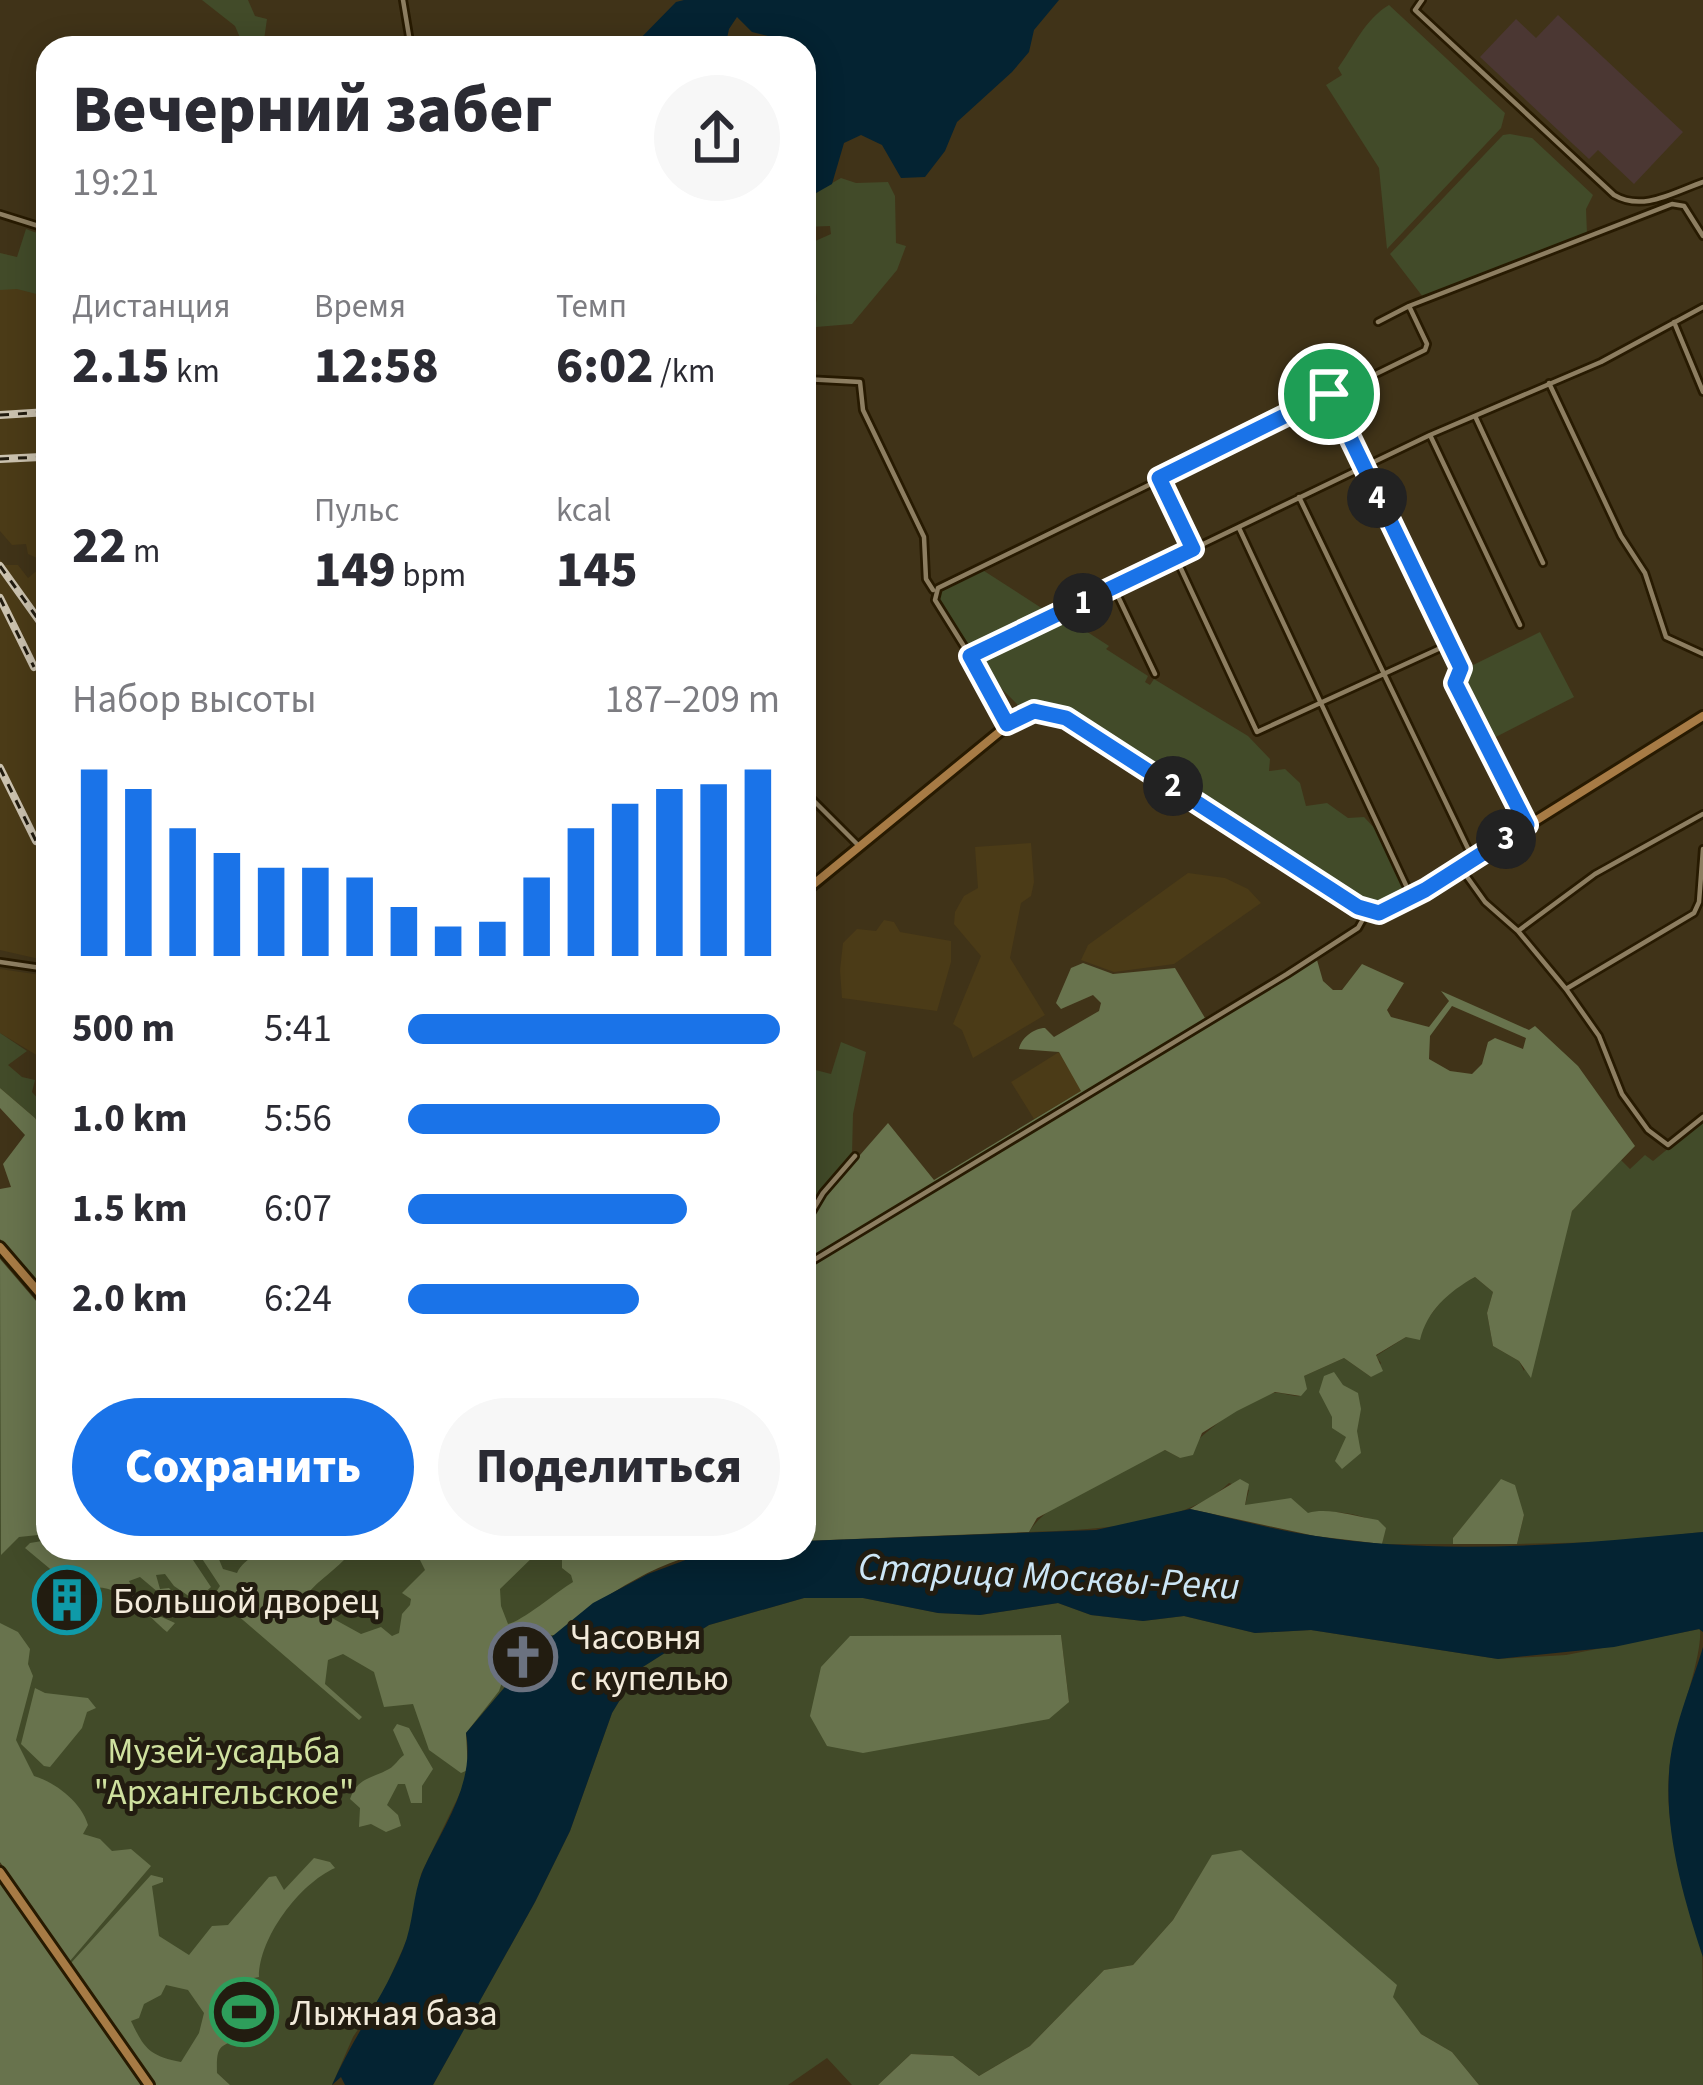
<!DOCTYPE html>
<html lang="ru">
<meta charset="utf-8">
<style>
body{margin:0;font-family:"Source Sans 3",sans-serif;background:#f7f7f7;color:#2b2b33;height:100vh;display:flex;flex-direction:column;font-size:45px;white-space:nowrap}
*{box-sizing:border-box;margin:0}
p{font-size:39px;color:#7c7c81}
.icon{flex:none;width:66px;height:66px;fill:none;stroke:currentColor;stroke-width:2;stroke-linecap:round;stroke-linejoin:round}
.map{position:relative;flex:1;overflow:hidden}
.sheet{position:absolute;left:36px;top:36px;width:780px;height:1524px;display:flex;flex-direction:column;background:#fff;border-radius:36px;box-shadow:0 6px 30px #0003}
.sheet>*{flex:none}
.pin{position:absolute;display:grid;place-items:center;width:102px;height:102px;color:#fff;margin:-51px;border:6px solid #fff;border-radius:50%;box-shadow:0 3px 12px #0007}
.km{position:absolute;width:60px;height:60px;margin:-30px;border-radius:50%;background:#222;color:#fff;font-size:33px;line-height:60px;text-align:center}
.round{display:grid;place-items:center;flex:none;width:126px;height:126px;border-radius:63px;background:#f7f7f7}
.headline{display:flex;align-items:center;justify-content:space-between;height:204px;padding:0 36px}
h1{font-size:66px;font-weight:800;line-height:90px}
.metrics{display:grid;grid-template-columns:repeat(3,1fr);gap:18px;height:204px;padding:12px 36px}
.metrics div{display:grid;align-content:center}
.metrics b{font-size:51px;font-weight:800}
.metrics small{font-size:33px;font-weight:400}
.metrics p{font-size:33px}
.chart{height:336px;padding:24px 36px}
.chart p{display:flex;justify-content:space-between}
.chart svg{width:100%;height:216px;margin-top:12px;stroke:#1a73e8;stroke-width:6}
.primary-button{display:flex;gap:24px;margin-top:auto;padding:24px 36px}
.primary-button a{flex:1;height:138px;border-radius:72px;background:#1a73e8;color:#fff;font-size:48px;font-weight:800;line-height:138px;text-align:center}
.primary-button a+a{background:#f7f7f7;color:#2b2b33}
ul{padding:0 36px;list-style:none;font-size:39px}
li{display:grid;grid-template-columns:192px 144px 1fr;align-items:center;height:90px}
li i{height:30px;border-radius:15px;background:#1a73e8}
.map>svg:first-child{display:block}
</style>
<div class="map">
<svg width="1703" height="2085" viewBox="0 0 1703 2085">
<rect width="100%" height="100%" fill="#403318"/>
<path fill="#4b3733" d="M1558,15L1683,132L1634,184L1598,150L1589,159L1480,57L1516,19L1536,38Z"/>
<path fill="#4b3b17" d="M0,253L48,266V563L28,554L26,544L12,545L0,531Z
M0,559L4,565H18L28,578L40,568L48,569V961L0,950Z
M1031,843L1034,882L1031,896L1021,903L1010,958L1045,1015L973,1058L962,1030L953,1024L981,956L954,924L955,912L964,896L978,888L975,847Z
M1188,873L1225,878L1248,889L1261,903L1174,964L1114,972L1081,960L1088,945Z
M884,920L894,922L900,932L951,941V962L937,1011L842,998L840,970L843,943L857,929L876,931Z
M0,969L48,976V1062L0,1033Z
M1059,1052L1082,1091L1034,1119L1011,1082Z"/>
<path fill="#424b29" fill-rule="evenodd" d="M202,0H248L255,16L267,19L263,47L241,40L235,26Z
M1389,5L1505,113L1501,128L1387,249L1379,168L1326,85L1342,75L1338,68C1354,46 1365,19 1389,5Z
M1510,134L1532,138L1593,195L1586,209L1587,234L1423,297L1390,254L1503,135Z
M841,178L856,183L888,182L895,196L896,243L906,246L897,270L852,324L804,328C832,288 804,285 804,246L831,234L830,226L805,227C802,197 817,192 841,178Z
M26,229L48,237V297L17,289L0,290V253L17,257Z
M981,569L1043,609L1049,615L976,650L967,648L937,599L939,591Z
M1056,619L1071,629L1075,624L1109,646L1106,649L1148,676L1145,682L1150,685L1154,679L1248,736L1270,759L1269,771L1285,769L1300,783L1306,806L1327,803L1348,818L1364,817L1380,834L1406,891L1403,898L1380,910L1355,902L1070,715L1037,706H1019L999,686L994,688L979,663L981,655Z
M1540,632L1574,697L1488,741L1458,678L1465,669Z
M0,1033L27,1051L8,1065L22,1077L35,1080L32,1092L40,1101L48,1100V1180L45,1134L35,1118L0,1088Z
M841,1042L866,1052L853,1114L852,1155L804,1222V1067L831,1074Z
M1703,1120V1532L1607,1542L1517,1544L1524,1515L1509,1485L1501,1480L1453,1538V1544H1382L1385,1529C1373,1514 1326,1508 1308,1514C1276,1491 1281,1506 1245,1505L1249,1490L1229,1483C1183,1527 1090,1530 1029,1532C1050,1497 1128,1468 1165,1450L1180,1458C1198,1437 1246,1397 1274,1393C1282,1392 1292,1397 1301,1396L1304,1376L1344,1358L1371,1377L1381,1363L1376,1356L1406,1337L1422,1333V1326L1449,1291L1475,1277L1493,1292L1487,1313L1493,1346L1519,1361L1524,1371L1572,1211L1621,1160L1630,1169L1645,1155L1653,1161Z
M0,1259L48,1315V1548H575L593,1603L538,1648L466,1733L468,1770L463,1787L421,1874L413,1926L384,1991L353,2037L332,2085H156L0,1862Z
M804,1598H863L938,1613L980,1615L1058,1603L1091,1615L1143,1621L1184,1616L1255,1633L1311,1630L1498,1659L1566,1655L1700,1629C1703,1659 1672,1734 1669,1772C1663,1835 1690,1894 1702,1954C1703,1992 1703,2046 1703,2085H1479L1452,2052L1421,2034L1392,1997L1212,1856L1173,1920L1133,1965L1104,1970L1030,2046L979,2076L953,2056L911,2054L878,2085H852L827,2058L788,2085H433L535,1902L570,1831L612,1713L638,1670L709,1625ZM1061,1635L1069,1702L887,1636Z"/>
<path fill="#68734d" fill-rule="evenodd" d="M1315,953L1323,981L1333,990H1342L1362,964L1404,983L1387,1010L1391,1017L1429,1027L1449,1001L1441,991L1529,1030L1535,1026L1578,1066L1635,1146L1572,1211L1531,1378L1519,1361L1493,1346L1487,1313L1493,1292L1475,1277C1448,1292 1427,1311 1420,1340L1406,1337L1376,1355L1383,1371L1371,1377L1344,1358L1304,1376L1307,1389L1301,1396L1275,1392L1237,1411L1202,1433L1193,1455L1180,1458L1165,1450L1037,1518L1029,1532L804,1541V1230L825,1195L888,1123L934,1180L1081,1091L1059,1052L1019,1049C1021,1038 1034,1028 1045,1028L1054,1037L1099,1011L1101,1003L1093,995L1061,1009L1056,1003L1071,968L1083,963L1113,974L1175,968L1205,1018ZM1452,1006L1526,1038L1523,1049L1495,1038L1488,1042L1482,1064L1472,1074L1450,1071L1429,1059L1430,1036Z
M0,1088L35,1118L45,1134L48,1294L0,1239V1189L11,1187L3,1164L25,1135L0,1108Z
M0,1259L48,1315V1534L19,1537L1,1555Z
M1334,1372L1343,1385L1358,1393L1361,1409L1357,1431L1361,1453L1342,1469L1335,1461L1346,1437L1332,1428V1417L1319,1392L1324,1376Z
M1240,1479L1249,1484L1245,1505L1291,1498L1308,1513C1329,1507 1355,1517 1378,1520L1386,1528L1382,1544L1315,1536L1190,1509Z
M1501,1479L1515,1485L1524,1515L1517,1544H1453V1538Z
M48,1540V1548H185L211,1587L196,1601L174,1586L165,1574L156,1575L160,1589L169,1588L182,1602L178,1609L140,1577L129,1581L136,1595L153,1606L155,1614L175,1623L167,1632C144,1612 111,1573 79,1593L25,1548L30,1543Z
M195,1548H239L218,1557L223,1569L237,1573C250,1544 309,1543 338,1551L345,1559C331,1574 313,1583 303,1601L311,1608H328L332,1618L361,1634L381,1627L392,1636L399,1633L402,1614L410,1605L411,1599L402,1593L425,1570L414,1548H542L500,1589L501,1606L508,1624C521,1622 558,1591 573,1582L571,1575L562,1568V1548H728C665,1555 603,1595 556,1635H541L509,1662L499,1691L466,1733L468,1770L461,1773L429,1750L413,1704L384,1707L374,1672L343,1654L328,1660L325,1684L362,1717L359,1720L214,1595L220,1586Z
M0,1623L18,1632L30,1649L28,1664L33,1676L16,1740L34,1776C54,1782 81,1801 88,1825L83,1834L100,1839L112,1851L131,1849L151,1866L70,1961L0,1862Z
M1061,1635L1069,1702L1049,1719L863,1753L827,1746L810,1716L821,1667L850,1636Z
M35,1688L45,1693L88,1698L96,1708L87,1712L82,1728L50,1767L44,1766L21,1744Z
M397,1724L409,1728L433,1769L422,1786V1803H411L405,1784H398L387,1805L398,1815L401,1826L386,1832L371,1824L359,1827L360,1808L350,1799C358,1777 371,1779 389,1769C395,1766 398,1759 404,1755L393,1730Z
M1241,1850L1397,1985L1393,1997L1421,2034L1452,2052L1479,2085H878L911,2054L953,2056L979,2076L1030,2046L1104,1970L1133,1965L1173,1920L1212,1855Z
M314,1858L330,1862L335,1868C299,1884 259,1938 259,1977L244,1980L241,1991L263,2001C256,2011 248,2028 240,2035C222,2050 216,2040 217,2073L230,2085H156L71,1963L151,1875L163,1878V1882L152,1886L159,1936L189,1955L212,1926L228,1925L269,1877L276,1876L284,1890ZM166,1985L188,1990L204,2013L199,2033L181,2062C149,2056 144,2048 131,2021L139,2018L144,2004L161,1995Z
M0,1879L138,2080L141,2085H0Z"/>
<path fill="#042332" d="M684,0H1059L1034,30L1029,52L1012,72L957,122L945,151L925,177L901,178L882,145L861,135L844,143L832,184L809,197L804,206V48H779L768,36L752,32L737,17L729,29L725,48H631L676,2Z
M1190,1509C1232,1518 1274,1530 1316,1536C1440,1556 1578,1544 1703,1532V1632L1699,1629L1614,1647L1498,1659L1311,1630L1255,1633L1184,1616L1143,1621L1091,1615L1058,1603L980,1615L938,1613L863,1598H804L709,1625L638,1670L612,1713L570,1831L535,1902L433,2085H345L341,2077L332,2085C353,2037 383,1998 403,1949C414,1923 412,1896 423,1870C443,1826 475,1785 466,1733L538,1648L593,1603L648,1574L715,1549L804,1548V1541L1096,1530Z
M1703,1647V1957C1684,1900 1665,1834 1669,1774C1671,1731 1691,1688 1703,1647Z"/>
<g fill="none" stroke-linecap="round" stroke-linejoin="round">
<g stroke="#271a01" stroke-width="10">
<path id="street" d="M403,0L411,48
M1422,0L1415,10L1614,195C1643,212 1674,192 1703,182
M0,214L48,229
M1378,322L1409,306
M1674,322L1703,392
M804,379L860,382L863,410L924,537L926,579L933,590
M1549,383L1621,536L1645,573L1666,637L1703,654
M1329,395L1461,668L1455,684L1527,825
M1475,416L1543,563
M1430,435L1520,625
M1160,479L1193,549
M1299,497L1473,859
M1239,528L1412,898
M1176,558L1257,732L1447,645
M1114,588L1155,674
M970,656L935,600L938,588L1425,350L1427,344L1409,306L1672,204L1684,206L1703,236
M1007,724L970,656L1430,435L1601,362L1703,307
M804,791L859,846
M1460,867L1485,902L1518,931L1566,989L1599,1036L1622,1094L1648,1130L1668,1145L1703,1117
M1518,931L1595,874L1703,814
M0,962L48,969
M1566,989L1694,913L1699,902L1703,849
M804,1225L823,1193L855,1156
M804,1266L1287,974L1358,928L1367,912"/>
</g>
<g stroke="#271a01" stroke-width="14">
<path id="secondary" d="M804,892L1020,715L1043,711L1075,723L1358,907L1379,913L1425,890L1703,716
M0,1247L48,1303
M0,1872L149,2085"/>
</g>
<use href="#street" stroke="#8d7e61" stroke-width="4.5"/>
<use href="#secondary" stroke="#a77b45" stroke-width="8"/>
<g stroke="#cbc2af" stroke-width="8">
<path id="rail" d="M0,415L48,412
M0,459L41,457
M0,566L48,633
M0,598L34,667
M0,768L36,841"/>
</g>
<use href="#rail" stroke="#221c10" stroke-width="3" stroke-dasharray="9" stroke-linecap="butt"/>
</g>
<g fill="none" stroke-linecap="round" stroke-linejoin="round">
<g stroke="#fff" stroke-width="24">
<path id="route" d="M1329,394L1461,668L1455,683L1527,825L1425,890L1379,913L1358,907L1066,718L1034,711L1007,724L970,656L1193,549L1159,478Z"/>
</g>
<use href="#route" stroke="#1a73e8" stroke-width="15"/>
</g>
<defs>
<g id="building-ring" transform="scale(3.45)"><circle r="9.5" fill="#221c10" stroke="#0f9aa8" stroke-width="1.5"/><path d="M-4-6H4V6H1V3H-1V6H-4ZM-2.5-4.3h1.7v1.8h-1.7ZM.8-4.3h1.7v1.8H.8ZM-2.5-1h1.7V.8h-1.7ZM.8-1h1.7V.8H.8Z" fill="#0f9aa8"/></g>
<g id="church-ring" transform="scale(3.45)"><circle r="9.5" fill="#221c10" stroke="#6b7280" stroke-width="1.5"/><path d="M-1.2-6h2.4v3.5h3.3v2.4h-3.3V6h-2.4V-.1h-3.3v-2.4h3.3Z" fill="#6b7280"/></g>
<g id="stadium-ring" transform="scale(3.45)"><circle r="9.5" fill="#221c10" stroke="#2e9e5b" stroke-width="1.5"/><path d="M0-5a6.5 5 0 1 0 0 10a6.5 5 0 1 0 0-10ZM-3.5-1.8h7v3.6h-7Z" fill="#2e9e5b"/></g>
</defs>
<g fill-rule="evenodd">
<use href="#building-ring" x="67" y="1600"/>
<use href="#church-ring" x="523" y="1657"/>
<use href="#stadium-ring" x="244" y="2012"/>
</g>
<g text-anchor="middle" stroke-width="10" stroke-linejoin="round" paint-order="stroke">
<g font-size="36" fill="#f2eada" stroke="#221c10" text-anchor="start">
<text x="113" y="1613">Большой дворец</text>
<text x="570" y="1649">Часовня<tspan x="570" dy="41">с купелью</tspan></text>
<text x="290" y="2025">Лыжная база</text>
</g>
<g font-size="36" fill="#cfe19f" stroke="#221c10">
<text x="224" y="1763">Музей-усадьба<tspan x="224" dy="41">"Архангельское"</tspan></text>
</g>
<g font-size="39" font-style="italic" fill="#cce6f6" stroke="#221c10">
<text transform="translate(1049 1575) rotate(3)" y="14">Старица Москвы-Реки</text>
</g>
</g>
</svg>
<div class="pin" style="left:1329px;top:394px;background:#1e9e55"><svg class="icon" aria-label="arrive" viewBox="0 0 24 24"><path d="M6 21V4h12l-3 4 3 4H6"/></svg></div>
<b class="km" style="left:1083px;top:603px">1</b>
<b class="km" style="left:1173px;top:786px">2</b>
<b class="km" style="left:1506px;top:839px">3</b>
<b class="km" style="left:1377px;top:498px">4</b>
<section class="sheet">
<div class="headline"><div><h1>Вечерний забег</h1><p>19:21</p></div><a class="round"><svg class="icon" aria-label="share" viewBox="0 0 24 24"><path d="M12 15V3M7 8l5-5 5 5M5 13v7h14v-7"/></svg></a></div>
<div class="metrics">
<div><p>Дистанция</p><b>2.15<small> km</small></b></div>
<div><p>Время</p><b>12:58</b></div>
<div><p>Темп</p><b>6:02<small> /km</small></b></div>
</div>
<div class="metrics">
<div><b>22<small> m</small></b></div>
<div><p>Пульс</p><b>149<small> bpm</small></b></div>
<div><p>kcal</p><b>145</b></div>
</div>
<div class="chart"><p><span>Набор высоты</span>187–209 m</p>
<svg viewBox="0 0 160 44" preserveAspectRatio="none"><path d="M5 44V6M15 44V10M25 44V18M35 44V23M45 44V26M55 44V26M65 44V28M75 44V34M85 44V38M95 44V37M105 44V28M115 44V18M125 44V13M135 44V10M145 44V9M155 44V6"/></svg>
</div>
<ul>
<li><b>500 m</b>5:41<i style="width:100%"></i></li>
<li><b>1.0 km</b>5:56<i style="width:84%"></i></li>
<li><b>1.5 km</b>6:07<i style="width:75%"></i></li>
<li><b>2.0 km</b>6:24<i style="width:62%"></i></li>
</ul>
<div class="primary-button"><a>Сохранить</a><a>Поделиться</a></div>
</section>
</div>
